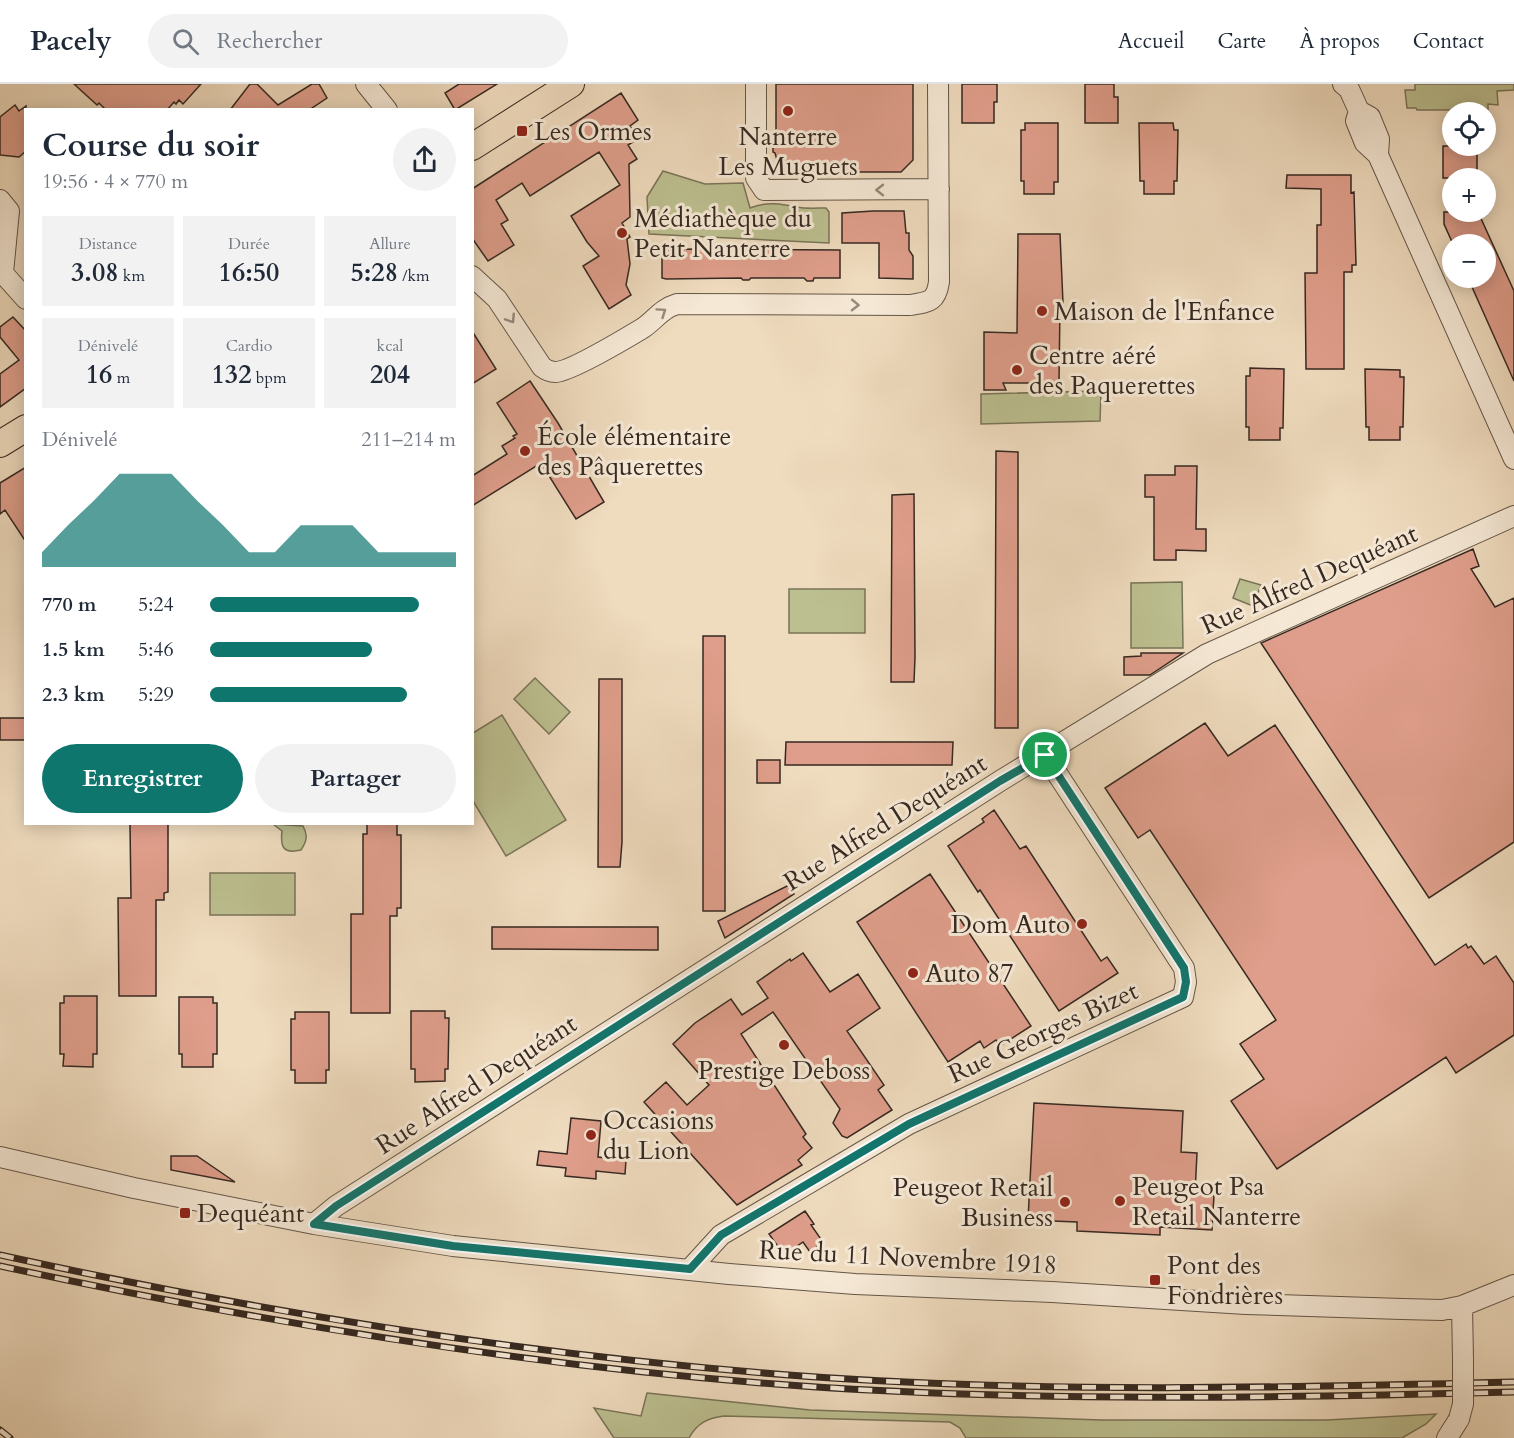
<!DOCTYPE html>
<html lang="fr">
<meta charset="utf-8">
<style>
body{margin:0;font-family:Cardo,serif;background:#f2f2f3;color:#1f2937;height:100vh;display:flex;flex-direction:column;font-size:22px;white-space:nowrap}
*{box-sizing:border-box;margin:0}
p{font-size:20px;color:#747a83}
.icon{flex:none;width:33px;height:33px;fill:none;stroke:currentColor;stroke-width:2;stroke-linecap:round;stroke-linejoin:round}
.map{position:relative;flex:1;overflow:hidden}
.drawer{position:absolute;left:24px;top:24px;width:450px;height:717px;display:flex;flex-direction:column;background:#fff;border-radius:0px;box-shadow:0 3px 15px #0003}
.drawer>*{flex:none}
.buttons{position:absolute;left:1442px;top:18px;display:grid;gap:12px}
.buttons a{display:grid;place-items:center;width:54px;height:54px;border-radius:50%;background:#fff;box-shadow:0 3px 15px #0003;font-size:30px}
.pin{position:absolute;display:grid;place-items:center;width:51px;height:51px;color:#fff;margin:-26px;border:3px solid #fff;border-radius:50%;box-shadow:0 2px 6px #0007}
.round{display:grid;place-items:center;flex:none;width:63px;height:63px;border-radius:32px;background:#f2f2f3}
.head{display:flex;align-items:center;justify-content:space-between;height:102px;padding:0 18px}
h1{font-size:33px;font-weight:700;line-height:45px}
.metrics{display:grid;grid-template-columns:repeat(3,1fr);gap:9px;height:102px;padding:6px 18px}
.metrics div{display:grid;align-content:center;border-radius:0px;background:#f2f2f3;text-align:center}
.metrics b{font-size:26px;font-weight:700}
.metrics small{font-size:16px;font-weight:400}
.metrics p{font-size:16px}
.chart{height:168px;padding:12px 18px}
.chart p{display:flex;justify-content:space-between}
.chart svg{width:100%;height:108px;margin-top:6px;fill:#0f766e;opacity:.7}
.action{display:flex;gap:12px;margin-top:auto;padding:12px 18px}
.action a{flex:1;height:69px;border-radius:36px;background:#0f766e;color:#fff;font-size:24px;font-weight:700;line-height:69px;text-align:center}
.action a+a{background:#f2f2f3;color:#1f2937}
ul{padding:0 18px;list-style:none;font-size:20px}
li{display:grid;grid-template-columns:96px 72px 1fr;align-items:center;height:45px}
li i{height:15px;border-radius:8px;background:#0f766e}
header{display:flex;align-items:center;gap:36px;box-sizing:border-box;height:84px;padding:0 30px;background:#fff;border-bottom:2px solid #e0e1e3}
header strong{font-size:28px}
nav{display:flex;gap:33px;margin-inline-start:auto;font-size:21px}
.search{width:420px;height:54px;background:#f2f2f3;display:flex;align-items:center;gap:15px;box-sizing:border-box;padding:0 21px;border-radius:33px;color:#747a83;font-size:22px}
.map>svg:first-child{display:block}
</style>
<header>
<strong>Pacely</strong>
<div class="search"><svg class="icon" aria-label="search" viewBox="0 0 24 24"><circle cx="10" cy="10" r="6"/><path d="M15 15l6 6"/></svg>Rechercher</div>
<nav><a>Accueil</a><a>Carte</a><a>À propos</a><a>Contact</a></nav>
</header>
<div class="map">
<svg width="1514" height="1354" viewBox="0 0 1514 1354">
<rect width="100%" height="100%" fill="#efdbbe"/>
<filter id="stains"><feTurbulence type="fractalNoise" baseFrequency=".00333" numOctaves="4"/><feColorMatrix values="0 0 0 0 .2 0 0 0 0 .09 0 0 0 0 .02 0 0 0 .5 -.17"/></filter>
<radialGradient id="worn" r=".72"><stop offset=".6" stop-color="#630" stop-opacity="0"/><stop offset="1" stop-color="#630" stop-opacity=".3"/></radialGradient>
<path fill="#bcbf90" stroke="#797458" stroke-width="1.5" d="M1415,0H1514V6L1497,7L1498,21L1488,20V26H1417L1416,24H1407L1405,6H1415Z
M663,87L705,100L743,99L750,124C766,117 782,120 797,123C806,125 817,124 826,124L829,128V159L649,150L647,113Z
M1101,307L1100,337L981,340V310Z
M1240,495L1261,501L1253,522L1233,514Z
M1182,498L1183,564H1131V499Z
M789,505H865V549H789Z
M535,594L570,628L549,650L514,615Z
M502,631L566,736L506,772L473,717V649Z
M273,740L303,742C308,751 307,757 301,766C284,770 280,764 282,747Z
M210,789H295V831H210Z
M647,1309L810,1326L1101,1336H1327L1436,1330L1426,1340L1402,1354H966L960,1344L950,1338L724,1332C708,1334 697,1339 689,1354H614L594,1324L641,1332Z"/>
<path fill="#df9e8b" stroke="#362921" stroke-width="1.5" d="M74,0H201L183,20L179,16L176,20L174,18L167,26H106L99,19L97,21Z
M250,0H257L278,21L312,0H319L327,14L309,26H230Z
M459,0H497L455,26L445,9Z
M776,0H913V76L901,88H809V90L792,91L784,87L779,83L775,69L773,68V52H776Z
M962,0H997V18H994V39H962Z
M1085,0H1114V13H1118V39H1085Z
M621,9L638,36L630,42L638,55L628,61L637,75L629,80L630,133L622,139L630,153L627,155L630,180L626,201L631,211L609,225L583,182L599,172L587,158L571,132L620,101L599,68L530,112L522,99L496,116L508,136L501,140L514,161L488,177L472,154V105Z
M15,21L19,27L26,22V67L19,73L0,71V33Z
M1025,39H1058V98H1054V110H1024V97H1021V46H1025Z
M1139,39H1173L1174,46H1178L1177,97H1174V110H1144V97H1140Z
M1443,62H1477V94H1443Z
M1287,91H1351V109L1354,108L1356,181H1352V188H1344V285H1306L1305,189H1317V141H1321V105L1286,104Z
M873,127H904L906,149H909V166L913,172V195L879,194V159H842V129Z
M1444,128H1478L1514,207V297L1468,194H1485V160H1453L1444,140Z
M1018,150H1060L1063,219H1060L1059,299H1003L1006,306H984V248L1017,249Z
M662,165L840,166V194H814L813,197H807L804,194H751L749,196H743L741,194L666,195L662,194Z
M13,233L26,247V304L0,323V290L19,276L0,253V243Z
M472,247L496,285L472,300Z
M1250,284L1284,285L1283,344H1280V356H1249V343H1246V292H1250Z
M1365,285L1400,286V293H1404L1403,343H1400V356H1369V343H1366Z
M530,297L558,339L604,418L576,435L541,379L472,422V392L507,370L502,362L515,354L513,352L517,350L497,319Z
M996,367L1018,368V644H995Z
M1175,382H1197L1196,445H1206V467L1176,466V476H1154V413H1145V391H1175Z
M26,383V458L5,426L0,430V399Z
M914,410L915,573L914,598H891L892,411Z
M1473,465L1479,482L1471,485L1495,523L1514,514V758L1429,814L1261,559Z
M703,552H725V827H703Z
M1141,569H1183L1150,591H1124V573L1141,572Z
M599,595H622V758L620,783H598Z
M0,634H26V656H0Z
M1205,639L1228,672L1275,641L1435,881L1466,860L1468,864L1471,862L1484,880L1496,872L1514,899V951L1456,989L1446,973L1277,1085L1231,1017L1264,995L1240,960L1276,936L1150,746L1138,754L1105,704Z
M786,658H953L952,681H785Z
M757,676H780V699H757Z
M994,726L1020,765L1026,762L1101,877L1107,873L1118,889L1059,927L980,806L978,808L948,762L984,738L982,735Z
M130,740H168V808L164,809V816H156V912H119L118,814H131Z
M367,740H397V751H401V824H397V832H390V929H351V830H363V750H367Z
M930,790L1031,942L1000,962L996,956L984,964L980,957L948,978L857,838Z
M789,801L794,810L725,854L718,837Z
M492,843H658V866L492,865Z
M803,869L830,908L858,890L880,924L847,947L884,1001L878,1006L892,1026L847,1054L842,1052L833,1039L840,1025L773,928L741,950L806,1050L803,1053L812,1064L798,1076L802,1081L737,1121L644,1018L666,998L687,1021L709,1001L673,960L695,939L731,915L742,931L768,914L757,898L790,875L791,877Z
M64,912H97V970H93V983L63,982L64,970H60V919H64Z
M179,913H213V919H217V970H213V983H182V970H179Z
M411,927H445V934H449L448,985H445V997L415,998V985H411Z
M295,928H329V986H326V999H295V986H291V935H295Z
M1034,1019L1183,1027L1181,1068L1197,1069L1195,1110L1214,1111L1212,1146L1160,1143V1151L1077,1147V1138L1028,1136Z
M571,1034L601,1037L598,1073L626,1076L625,1090L596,1087V1095L565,1092L566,1084L537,1081L539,1067L567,1070Z
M171,1072H197L235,1098L171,1086Z
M805,1127L814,1140L811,1141L823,1158L810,1168L803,1158L784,1171L769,1150Z"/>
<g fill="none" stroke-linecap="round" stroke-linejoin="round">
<g stroke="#645648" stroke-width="22">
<path id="minor" d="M366,0L387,26
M756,0V94L764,106L939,105
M1343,0L1349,5L1359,27L1356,37L1365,59L1378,71L1514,375
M1359,27L1370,33L1379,55L1378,71
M0,116L9,127L3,189
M0,186L26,215
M472,192L497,215L542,283C546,286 550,288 555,288C570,288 628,253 643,244C656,235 661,225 677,220L910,221C929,218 936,218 939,198L938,0
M0,1073L134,1104L314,1140L453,1162L729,1190L855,1200L1052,1208L1246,1220L1402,1225L1442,1226L1462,1222L1514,1201
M314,1140L336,1122L1000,697L1207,570L1514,432
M690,1185L721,1151L909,1040L1183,913L1186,898L1184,884L1045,671
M1462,1222L1463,1276
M1447,1354L1459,1335"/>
</g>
<g stroke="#362921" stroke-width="28">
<path id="major" d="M472,63L571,0
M0,360L26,344"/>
</g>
<use href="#minor" stroke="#f5e8d5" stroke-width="20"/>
<use href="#major" stroke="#efdbbe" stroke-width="26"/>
<g stroke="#362921" stroke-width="7">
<path id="rail" d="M0,1171C265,1229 532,1272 802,1292C1039,1309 1277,1304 1514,1298
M0,1182C265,1239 532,1283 802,1302C1039,1318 1277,1314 1514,1308
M0,1346L10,1354"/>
</g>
<use href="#rail" stroke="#f5e8d5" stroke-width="4.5" stroke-dasharray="14" stroke-linecap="butt"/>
<g stroke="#645648" stroke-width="22" stroke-linecap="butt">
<path id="minor-bridge" d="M1459,1335L1463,1320V1276"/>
</g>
<use href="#minor-bridge" stroke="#f5e8d5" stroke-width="20"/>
</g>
<defs><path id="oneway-chevron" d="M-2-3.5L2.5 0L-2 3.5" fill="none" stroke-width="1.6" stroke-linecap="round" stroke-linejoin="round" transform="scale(1.5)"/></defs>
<g stroke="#96887b">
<use href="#oneway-chevron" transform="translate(880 106) rotate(180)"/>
<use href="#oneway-chevron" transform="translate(855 221) rotate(1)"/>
<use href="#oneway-chevron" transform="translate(662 228) rotate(-34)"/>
<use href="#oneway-chevron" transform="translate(511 235) rotate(57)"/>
</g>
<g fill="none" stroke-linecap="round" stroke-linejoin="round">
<g stroke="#fff" stroke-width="12">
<path id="route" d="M1045,671L1184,884L1186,898L1183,913L909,1040L721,1151L690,1185L453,1162L314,1140L336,1122L1000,697Z"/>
</g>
<use href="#route" stroke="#0f766e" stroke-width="8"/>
</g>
<g fill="#8f2418" stroke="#f5e8d5" stroke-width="2">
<circle cx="788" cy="27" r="6"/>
<rect x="516" y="41" width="12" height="12" rx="3"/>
<circle cx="622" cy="149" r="6"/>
<circle cx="1042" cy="227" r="6"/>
<circle cx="1017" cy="286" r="6"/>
<circle cx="525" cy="367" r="6"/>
<circle cx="1082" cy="840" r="6"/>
<circle cx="913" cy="889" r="6"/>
<circle cx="784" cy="961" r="6"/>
<circle cx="591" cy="1051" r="6"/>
<circle cx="1120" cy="1117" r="6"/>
<circle cx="1065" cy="1118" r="6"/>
<rect x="179" y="1123" width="12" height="12" rx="3"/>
<rect x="1149" y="1190" width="12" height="12" rx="3"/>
</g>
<g text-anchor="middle" stroke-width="6" stroke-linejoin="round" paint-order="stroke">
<g font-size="26" fill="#362921" stroke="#f5e8d5" text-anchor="start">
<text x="534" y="56">Les Ormes</text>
<text x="788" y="61" text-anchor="middle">Nanterre<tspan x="788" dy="30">Les Muguets</tspan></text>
<text x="634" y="143">Médiathèque du<tspan x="634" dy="30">Petit Nanterre</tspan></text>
<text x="1054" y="236">Maison de l'Enfance</text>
<text x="1029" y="280">Centre aéré<tspan x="1029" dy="30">des Paquerettes</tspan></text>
<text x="537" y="361">École élémentaire<tspan x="537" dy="30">des Pâquerettes</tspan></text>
<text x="1070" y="849" text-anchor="end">Dom Auto</text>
<text x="925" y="898">Auto 87</text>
<text x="784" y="995" text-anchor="middle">Prestige Deboss</text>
<text x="603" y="1045">Occasions<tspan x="603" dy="30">du Lion</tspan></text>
<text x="1132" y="1111">Peugeot Psa<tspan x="1132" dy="30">Retail Nanterre</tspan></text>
<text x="1053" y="1112" text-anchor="end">Peugeot Retail<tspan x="1053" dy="30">Business</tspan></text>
<text x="197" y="1138">Dequéant</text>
<text x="1167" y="1190">Pont des<tspan x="1167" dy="30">Fondrières</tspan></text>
</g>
<g font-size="26" fill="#362921" stroke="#f5e8d5">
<text transform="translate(1309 495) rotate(-24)" y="9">Rue Alfred Dequéant</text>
<text transform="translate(885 738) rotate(-32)" y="9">Rue Alfred Dequéant</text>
<text transform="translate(1043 948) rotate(-25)" y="9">Rue Georges Bizet</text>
<text transform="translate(476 1000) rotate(-33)" y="9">Rue Alfred Dequéant</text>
<text transform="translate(908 1173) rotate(3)" y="9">Rue du 11 Novembre 1918</text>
</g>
</g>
<rect width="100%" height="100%" filter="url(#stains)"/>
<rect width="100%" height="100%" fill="url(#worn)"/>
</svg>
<div class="buttons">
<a><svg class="icon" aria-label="locate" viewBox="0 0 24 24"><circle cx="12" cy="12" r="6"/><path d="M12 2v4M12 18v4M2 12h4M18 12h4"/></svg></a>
<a>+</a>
<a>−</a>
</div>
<div class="pin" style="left:1045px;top:671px;background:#1e9e55"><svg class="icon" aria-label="arrive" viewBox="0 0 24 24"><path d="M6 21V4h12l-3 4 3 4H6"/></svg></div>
<section class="drawer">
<div class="head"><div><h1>Course du soir</h1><p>19:56 · 4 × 770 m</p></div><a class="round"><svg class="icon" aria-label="share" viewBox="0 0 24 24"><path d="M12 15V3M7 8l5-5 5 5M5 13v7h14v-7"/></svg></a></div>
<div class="metrics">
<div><p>Distance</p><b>3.08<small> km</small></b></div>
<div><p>Durée</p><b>16:50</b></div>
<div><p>Allure</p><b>5:28<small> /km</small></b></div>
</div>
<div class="metrics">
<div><p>Dénivelé</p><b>16<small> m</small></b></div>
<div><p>Cardio</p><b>132<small> bpm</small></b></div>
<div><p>kcal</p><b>204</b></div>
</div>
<div class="chart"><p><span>Dénivelé</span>211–214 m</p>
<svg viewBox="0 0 160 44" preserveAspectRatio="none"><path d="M0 44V38L10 27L20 17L30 6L40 6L50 6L60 17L70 27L80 38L90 38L100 27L110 27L120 27L130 38L140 38L150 38L160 38V44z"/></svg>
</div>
<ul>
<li><b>770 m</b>5:24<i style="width:85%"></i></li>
<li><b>1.5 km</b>5:46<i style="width:66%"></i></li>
<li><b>2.3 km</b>5:29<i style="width:80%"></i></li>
</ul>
<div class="action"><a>Enregistrer</a><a>Partager</a></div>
</section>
</div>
